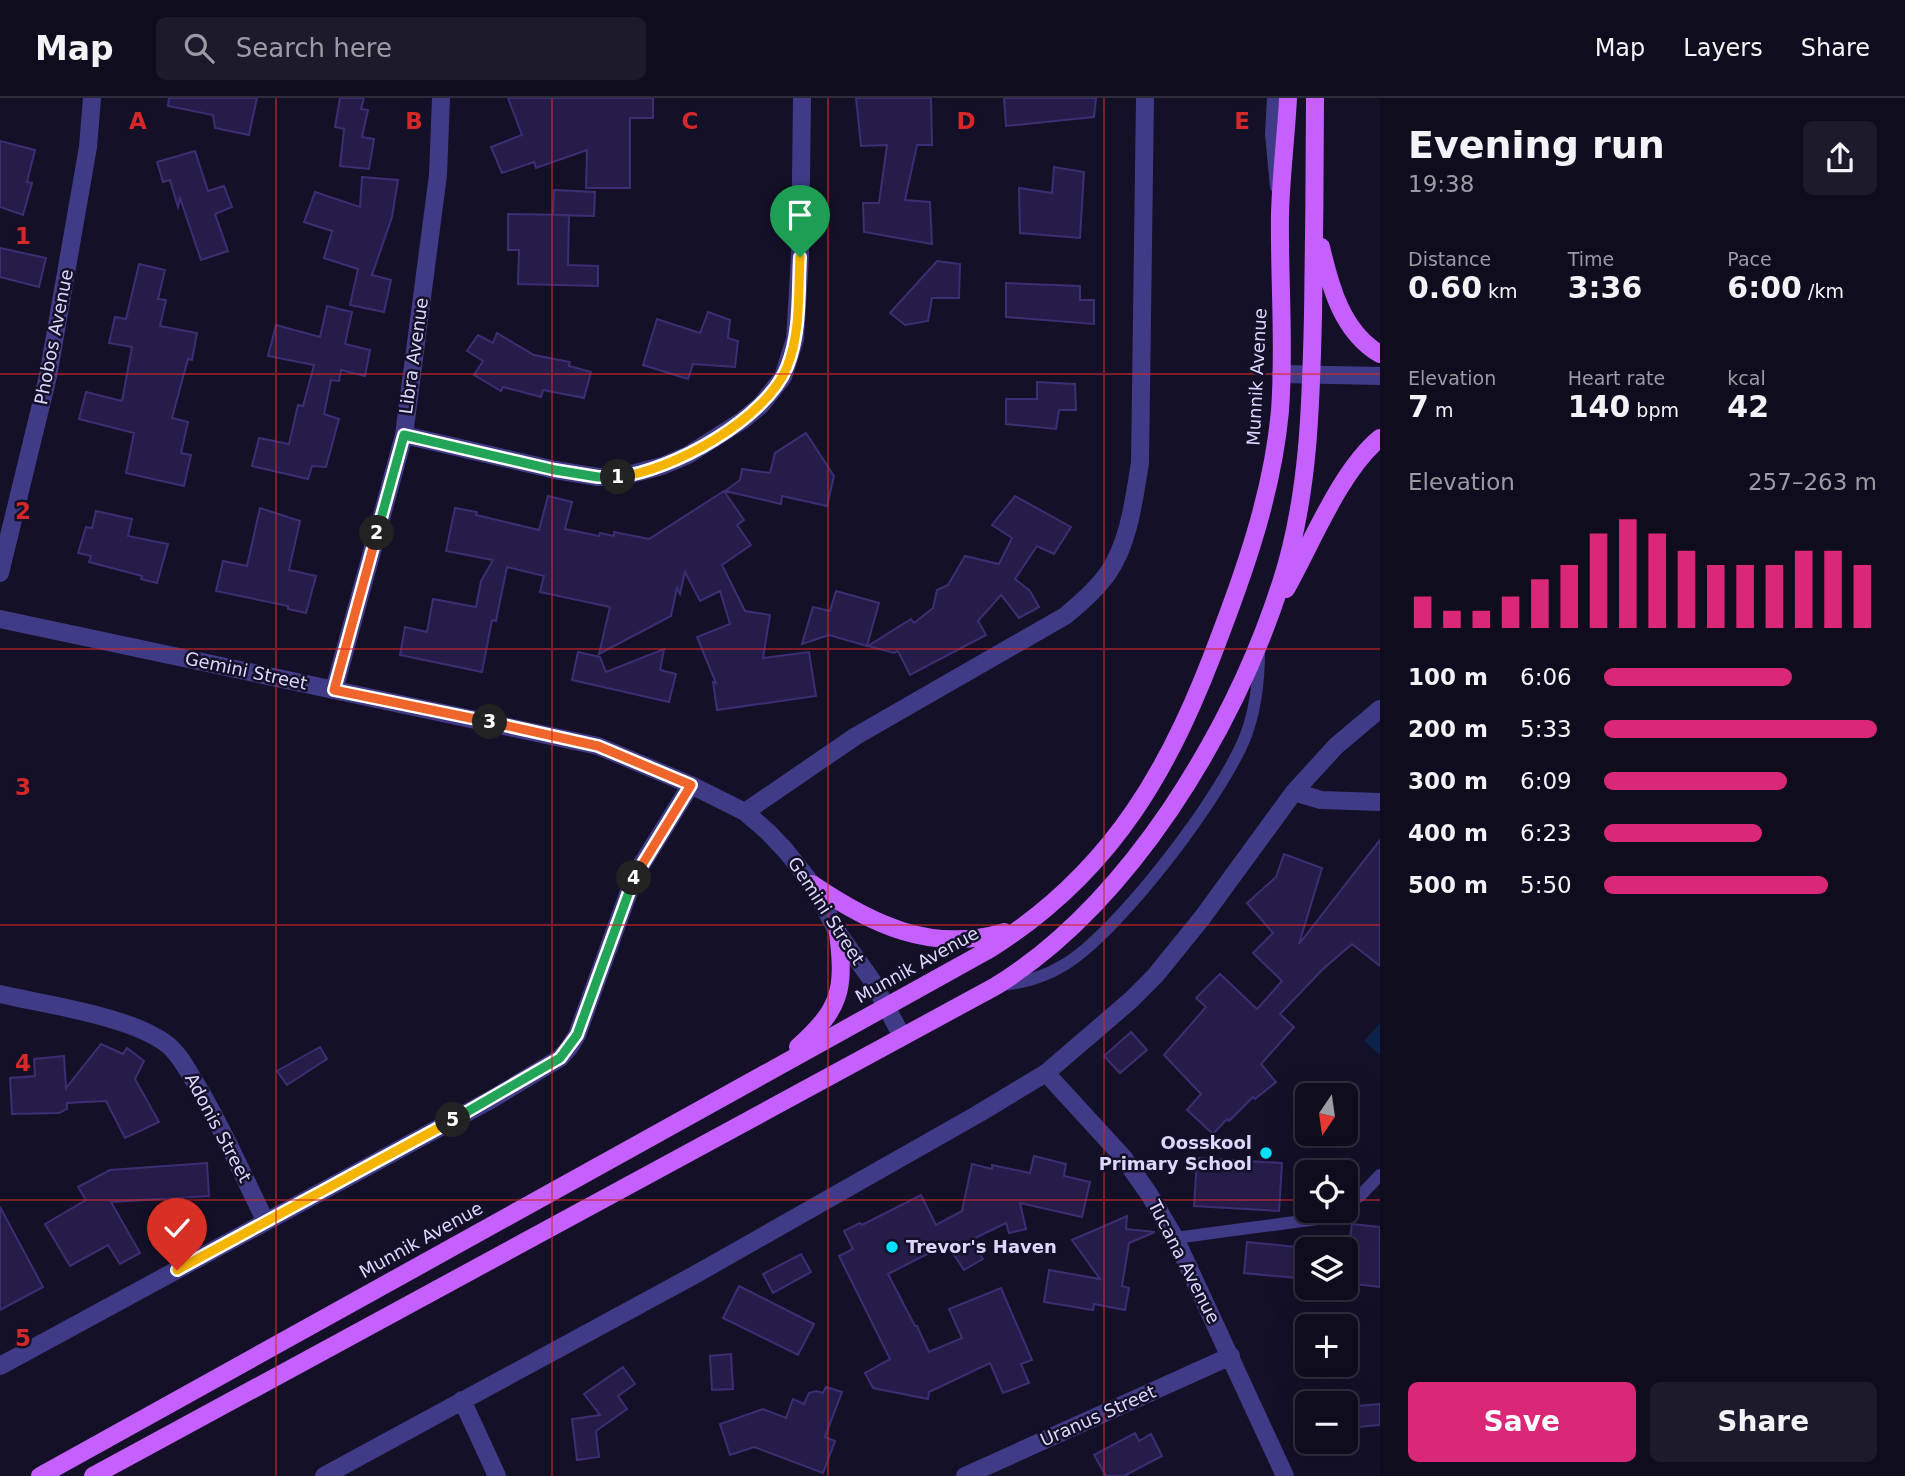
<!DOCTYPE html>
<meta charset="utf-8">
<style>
body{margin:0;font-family:"DejaVu Sans",sans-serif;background:#1d1a2b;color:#f1f3f6;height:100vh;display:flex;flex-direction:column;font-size:26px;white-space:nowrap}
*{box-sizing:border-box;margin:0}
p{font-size:23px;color:#9b9ba4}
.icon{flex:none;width:38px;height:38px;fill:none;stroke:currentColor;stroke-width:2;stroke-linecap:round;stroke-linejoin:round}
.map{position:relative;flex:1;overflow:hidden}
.sheet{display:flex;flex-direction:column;background:#0f0c1e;width:525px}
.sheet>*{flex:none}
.needle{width:46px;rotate:193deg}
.controls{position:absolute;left:1295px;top:985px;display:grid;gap:14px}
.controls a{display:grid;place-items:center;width:63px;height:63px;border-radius:10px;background:#0f0c1e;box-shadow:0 7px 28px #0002,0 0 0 2px #2f2c3c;font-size:35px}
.pin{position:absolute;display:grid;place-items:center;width:60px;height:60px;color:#fff;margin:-72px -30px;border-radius:50% 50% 50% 0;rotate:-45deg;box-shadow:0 0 7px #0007}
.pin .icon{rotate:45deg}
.km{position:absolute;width:35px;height:35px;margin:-18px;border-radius:50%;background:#222;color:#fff;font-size:19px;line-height:35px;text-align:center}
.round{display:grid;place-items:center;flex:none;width:74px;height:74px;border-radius:10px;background:#1d1a2b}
.overview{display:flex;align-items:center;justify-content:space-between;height:119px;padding:0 28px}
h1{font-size:38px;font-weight:700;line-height:52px}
.stats{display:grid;grid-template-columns:repeat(3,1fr);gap:10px;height:119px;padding:7px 28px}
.stats div{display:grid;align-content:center}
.stats b{font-size:30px;font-weight:700}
.stats small{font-size:19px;font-weight:400}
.stats p{font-size:19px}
.chart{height:196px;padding:14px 28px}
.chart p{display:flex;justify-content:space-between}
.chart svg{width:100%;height:126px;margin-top:7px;stroke:#db2777;stroke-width:6}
.button{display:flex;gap:14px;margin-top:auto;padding:14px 28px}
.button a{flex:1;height:80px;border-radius:10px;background:#db2777;color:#fff;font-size:28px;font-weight:700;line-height:80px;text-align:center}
.button a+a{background:#1d1a2b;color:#f1f3f6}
ul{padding:0 28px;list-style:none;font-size:23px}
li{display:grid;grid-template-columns:112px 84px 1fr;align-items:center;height:52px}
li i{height:18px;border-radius:9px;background:#db2777}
header{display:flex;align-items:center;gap:42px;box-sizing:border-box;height:98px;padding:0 35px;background:#0f0c1e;border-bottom:2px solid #2f2c3c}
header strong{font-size:33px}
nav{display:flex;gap:38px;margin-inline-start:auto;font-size:24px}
.search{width:490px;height:63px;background:#1d1a2b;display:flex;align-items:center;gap:18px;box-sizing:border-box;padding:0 24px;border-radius:10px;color:#9b9ba4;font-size:26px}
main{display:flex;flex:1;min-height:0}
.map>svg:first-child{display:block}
</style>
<header>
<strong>Map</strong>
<div class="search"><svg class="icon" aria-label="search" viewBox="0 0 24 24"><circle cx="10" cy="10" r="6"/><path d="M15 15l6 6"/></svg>Search here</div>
<nav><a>Map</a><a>Layers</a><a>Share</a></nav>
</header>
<main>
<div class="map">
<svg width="1380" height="1378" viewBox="0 0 1380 1378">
<rect width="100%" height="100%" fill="#141028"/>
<path fill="#0d224a" d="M1380,925V957L1364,943Z"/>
<path fill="#261c49" stroke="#3d2e74" stroke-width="2" d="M169,0H257L249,37L215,30L213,17L168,8Z
M340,0H364L361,11L368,12L362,39L374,41L369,71L340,68L344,31L335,29Z
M508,0H653V20H630V90H586L587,52L536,70L534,64L502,75L491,49L522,37Z
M856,0H931L932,47H917L905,102L930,104L932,146L864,134L863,105H879L887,47L861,48Z
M1004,0H1096L1094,19L1006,28Z
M0,43L35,52L27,84L32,85L23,117L0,109Z
M195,53L208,93L224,88L232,109L215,116L228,153L201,162L180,100L178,109L170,82L163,84L157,64Z
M1054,69L1084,74L1080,140L1020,135L1019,90L1052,95Z
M362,79L398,82L392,119L372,177L391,182L384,214L350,207L358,171L324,160L332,133L304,124L315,94L360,109Z
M554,92L595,94L594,118L553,117Z
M508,116L569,117L568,167L598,168V188L518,186L519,152H508Z
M0,150L46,160L39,189L0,179Z
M937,163L960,166L959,200H932L928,223L905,227L890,215Z
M139,166L165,172L158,201L166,202L160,228L197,235L192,262L188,261L172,320L188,324L181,355L191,357L184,388L126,375L134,335L79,321L86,294L122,303L132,249L109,245L115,219L126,221Z
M1006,185L1080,188V202H1094V226L1006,219Z
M327,208L352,214L345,246L370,252L365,278L341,272L339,283L331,282L324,316L339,321L326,369L312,368L308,381L252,368L259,340L289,346L298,307L303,308L314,267L268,258L276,227L320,239Z
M708,214L730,222L728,240L738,243L735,269L693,266L688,281L643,267L657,221L700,235Z
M497,235L534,257L570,264L569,268L591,274L584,300L543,292L541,299L503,289L501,293L474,277L483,263L467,253L478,237L493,245Z
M1037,284L1075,286L1076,312H1059L1056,331L1006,326V301H1037Z
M806,335L834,378L827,408L782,398L781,406L725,393L740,382L742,371L770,375L775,355Z
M724,393L744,422L737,427L751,447L722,467L745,513L770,517L763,560L809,554L816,598L717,612L713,584L716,585L697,539L730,526L720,493L700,503L685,474L680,496L677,490L671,518L599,556L610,509L540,494L544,478L507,469L496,523L492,522L482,574L400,557L405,529L427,534L433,501L476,509L481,483L493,462L446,453L455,410L477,414L476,417L539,432L548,398L572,404L565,431L599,438L600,435L614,438V434L649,441Z
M1015,398L1071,429L1054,456L1037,448L1015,481L1030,493L1039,509L1019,520L1001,497L978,523L986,537L910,577L898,553L894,555L868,548L911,521L914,525L933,510L937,492L948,487L965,458L999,466L1012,440L992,427Z
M260,410L300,423L289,472L316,478L306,515L288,511V508L216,493L223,463L247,468Z
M96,413L132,421L128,438L168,446L157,485L141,481L142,478L89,464L91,458L78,455L86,429L92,430Z
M836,493L879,505L867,548L829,537L802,546L813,509L830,513Z
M664,551L660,572L676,576L669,604L572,582L578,554L600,559L606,574Z
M1380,742V868L1352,846L1323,871L1280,916L1294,929L1261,966L1276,984L1255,1001L1253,999L1229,1023L1227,1021L1213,1036L1187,1012L1201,996L1164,957L1206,909L1196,900L1220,876L1257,911L1282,883L1253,855L1273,835L1247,805L1276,779L1284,756L1322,770L1299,846Z
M1131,934L1147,952L1120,975L1104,958Z
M101,946L123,956L127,950L144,963L135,981L159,1024L125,1040L106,1003L67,1005V1011L59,1015L12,1016L10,980L35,978L34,961L64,958L66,990Z
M320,949L327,961L287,987L277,973Z
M1034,1058L1066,1066L1064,1078L1090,1084L1082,1119L1020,1105L1026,1131L1009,1135L1006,1125L971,1142L983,1161L964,1172L947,1146L888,1176L915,1228H917L929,1254L962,1240L949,1211L1001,1190L1032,1262L1021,1266L1029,1285L1003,1295L990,1265L929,1294L928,1301L873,1290L865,1275L890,1261L839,1158L853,1151L844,1133L860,1125L862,1127L921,1097L936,1127L962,1113L972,1066L992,1071V1067L1030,1075Z
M1197,1060L1282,1065L1279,1113L1194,1108Z
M207,1065L209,1098L111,1104L140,1155L120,1166L108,1147L70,1168L45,1126L86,1102L78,1089L110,1072Z
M0,1109L43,1189L0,1212Z
M1127,1118L1126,1131L1155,1134L1129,1145L1122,1188L1129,1190L1125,1212L1094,1206L1093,1212L1044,1204L1049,1172L1100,1181L1072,1142Z
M1352,1126L1380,1129V1189L1346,1185V1154L1348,1155Z
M1247,1144L1307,1150V1181L1244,1175Z
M801,1156L811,1174L773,1195L763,1176Z
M739,1188L814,1226L798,1257L723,1220Z
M731,1256L733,1291L712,1292L710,1258Z
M623,1269L635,1286L618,1298L627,1311L596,1333L599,1359L577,1362L572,1321L600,1317L584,1296Z
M826,1289L842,1294L825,1339L835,1343L823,1375L754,1349L730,1357L720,1326L763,1311L786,1320L793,1301L804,1306L809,1295L816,1293L823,1295Z
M1380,1306V1327L1348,1330L1346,1309Z
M1135,1335L1139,1343L1151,1336L1162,1358L1124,1378H1106L1094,1357Z"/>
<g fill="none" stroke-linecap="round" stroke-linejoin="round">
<path stroke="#403b86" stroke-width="12" d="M1273,0L1271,36L1276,89
M998,887C1022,886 1044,879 1064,867C1119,834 1223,697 1246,637C1256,610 1259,582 1259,553
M1346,1107L1360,1098L1380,1077
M1175,1140L1325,1120L1336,1113"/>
<path stroke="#403b86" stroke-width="18" d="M1281,276L1380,278
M404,337L555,372L598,379H620L662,368L688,357L743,322L761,307L783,279L795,241L800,158L802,0
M0,475L48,278L88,49L92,0
M0,521L598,648L691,687L745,714L768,734L786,753L812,786L838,835L871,881L902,938
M334,592L404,337L438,77L441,0
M1294,694L1321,702L1380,704
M745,714L856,638L1065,518C1081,505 1096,492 1108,475C1129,445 1134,401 1140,365L1145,0
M0,896C46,907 132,918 168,947C180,957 188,973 196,986C223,1030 243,1078 266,1124
M1046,975L1123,1059L1149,1096L1175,1140L1285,1378
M0,1268L492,1001L560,960L569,950L577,937L635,777L691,687
M462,1302L497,1378
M324,1378L698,1175L978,1016L1046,975L1131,902L1155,878L1202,820L1294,694L1336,648L1380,611
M965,1378L1231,1258"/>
<path stroke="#c55ffe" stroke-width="18" d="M1321,149C1330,188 1342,234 1380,256
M1286,491C1312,445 1340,373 1380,340
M812,786C871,826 932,856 1004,834
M798,949C841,910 845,892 838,835
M40,1378L990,851C1115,772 1172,668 1222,532C1249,461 1273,389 1280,313C1285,247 1279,182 1280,116C1281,78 1286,39 1288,0
M93,1378L996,888C1067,844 1123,781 1170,712C1217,642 1255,566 1281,485C1309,399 1311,306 1313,217C1314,145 1315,72 1315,0"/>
</g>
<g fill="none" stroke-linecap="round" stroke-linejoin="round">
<g stroke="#fff" stroke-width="14">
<path id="split-1" d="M618,379C672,373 766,321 787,269C801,234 798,195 800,159"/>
</g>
<g stroke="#fff" stroke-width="14">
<path id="split-2" d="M377,435L404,337L555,372L598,379H618"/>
</g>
<g stroke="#fff" stroke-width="14">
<path id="split-3" d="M377,435L334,592L490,624"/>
</g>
<g stroke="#fff" stroke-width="14">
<path id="split-4" d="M490,624L598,648L691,687L634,780"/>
</g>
<g stroke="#fff" stroke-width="14">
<path id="split-5" d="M453,1022L560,960L577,937L634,780"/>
</g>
<g stroke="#fff" stroke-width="14">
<path id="split-6" d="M177,1172L453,1022"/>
</g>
<use href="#split-1" stroke="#f5b400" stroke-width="9"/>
<use href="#split-2" stroke="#22a559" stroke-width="9"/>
<use href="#split-3" stroke="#f0652b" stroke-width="9"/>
<use href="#split-4" stroke="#f0652b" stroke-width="9"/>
<use href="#split-5" stroke="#22a559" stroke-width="9"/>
<use href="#split-6" stroke="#f5b400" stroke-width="9"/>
</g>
<path fill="none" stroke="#d62828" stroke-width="2" stroke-opacity="0.55" d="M276,0V1378M552,0V1378M828,0V1378M1104,0V1378M0,276H1380M0,551H1380M0,827H1380M0,1102H1307M1346,1102H1380"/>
<g fill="#04e0fd" stroke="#141028" stroke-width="2.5">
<circle cx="1266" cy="1055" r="7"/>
<circle cx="892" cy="1149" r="7"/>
</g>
<g text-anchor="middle" stroke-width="5" stroke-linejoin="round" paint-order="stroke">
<g font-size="18" fill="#dcd7ff" stroke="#141028">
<text transform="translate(54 239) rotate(-79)" y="6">Phobos Avenue</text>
<text transform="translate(414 258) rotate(-82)" y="6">Libra Avenue</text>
<text transform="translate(1257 279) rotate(-87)" y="6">Munnik Avenue</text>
<text transform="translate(246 573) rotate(12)" y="6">Gemini Street</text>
<text transform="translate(826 813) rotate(57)" y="6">Gemini Street</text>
<text transform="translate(917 867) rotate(-29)" y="6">Munnik Avenue</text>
<text transform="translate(218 1030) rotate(62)" y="6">Adonis Street</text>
<text transform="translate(421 1142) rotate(-29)" y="6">Munnik Avenue</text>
<text transform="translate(1184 1164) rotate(63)" y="6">Tucana Avenue</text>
<text transform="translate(1098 1318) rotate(-24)" y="6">Uranus Street</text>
</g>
<g font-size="18" font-weight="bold" fill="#dcd7ff" stroke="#141028" text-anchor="end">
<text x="1252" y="1051">Oosskool<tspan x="1252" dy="21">Primary School</tspan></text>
<text x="906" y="1155" text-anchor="start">Trevor's Haven</text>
</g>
</g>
<g font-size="23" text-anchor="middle" font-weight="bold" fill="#d62828" stroke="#141028" stroke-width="5" stroke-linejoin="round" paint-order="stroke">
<text x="138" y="31">A</text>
<text x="414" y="31">B</text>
<text x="690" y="31">C</text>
<text x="966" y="31">D</text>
<text x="1242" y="31">E</text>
<text x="23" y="146">1</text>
<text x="23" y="421">2</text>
<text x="23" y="697">3</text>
<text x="23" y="973">4</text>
<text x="23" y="1248">5</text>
</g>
</svg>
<div class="controls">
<a><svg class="needle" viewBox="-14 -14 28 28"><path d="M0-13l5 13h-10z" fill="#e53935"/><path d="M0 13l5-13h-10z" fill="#9b9ba4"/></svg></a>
<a><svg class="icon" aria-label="locate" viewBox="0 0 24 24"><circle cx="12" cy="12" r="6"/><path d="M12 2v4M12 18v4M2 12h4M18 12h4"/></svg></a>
<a><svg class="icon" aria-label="layers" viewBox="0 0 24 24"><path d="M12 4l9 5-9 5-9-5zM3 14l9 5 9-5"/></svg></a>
<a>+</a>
<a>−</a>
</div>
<div class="pin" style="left:800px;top:159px;background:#1e9e55"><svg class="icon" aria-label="arrive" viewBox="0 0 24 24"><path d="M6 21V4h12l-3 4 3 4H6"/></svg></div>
<div class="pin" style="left:177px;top:1172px;background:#d93025"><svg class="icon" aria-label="check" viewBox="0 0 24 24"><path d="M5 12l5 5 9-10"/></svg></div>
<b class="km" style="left:618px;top:379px">1</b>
<b class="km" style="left:377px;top:435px">2</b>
<b class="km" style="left:490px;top:624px">3</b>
<b class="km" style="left:634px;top:780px">4</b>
<b class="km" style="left:453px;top:1022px">5</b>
</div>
<section class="sheet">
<div class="overview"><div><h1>Evening run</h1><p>19:38</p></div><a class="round"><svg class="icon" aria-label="share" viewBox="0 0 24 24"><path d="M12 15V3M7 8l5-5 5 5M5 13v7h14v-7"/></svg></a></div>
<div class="stats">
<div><p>Distance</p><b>0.60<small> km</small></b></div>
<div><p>Time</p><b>3:36</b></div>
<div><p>Pace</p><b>6:00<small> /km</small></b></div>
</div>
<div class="stats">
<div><p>Elevation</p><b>7<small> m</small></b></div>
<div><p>Heart rate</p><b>140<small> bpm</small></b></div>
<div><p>kcal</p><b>42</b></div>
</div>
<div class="chart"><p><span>Elevation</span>257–263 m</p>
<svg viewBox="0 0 160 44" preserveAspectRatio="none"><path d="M5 44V33M15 44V38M25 44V38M35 44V33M45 44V27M55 44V22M65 44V11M75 44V6M85 44V11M95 44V17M105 44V22M115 44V22M125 44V22M135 44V17M145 44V17M155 44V22"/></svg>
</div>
<ul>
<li><b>100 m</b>6:06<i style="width:69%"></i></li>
<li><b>200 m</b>5:33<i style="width:100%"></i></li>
<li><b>300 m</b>6:09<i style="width:67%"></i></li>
<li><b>400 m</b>6:23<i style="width:58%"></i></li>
<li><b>500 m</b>5:50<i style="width:82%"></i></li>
</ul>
<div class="button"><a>Save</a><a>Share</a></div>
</section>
</main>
